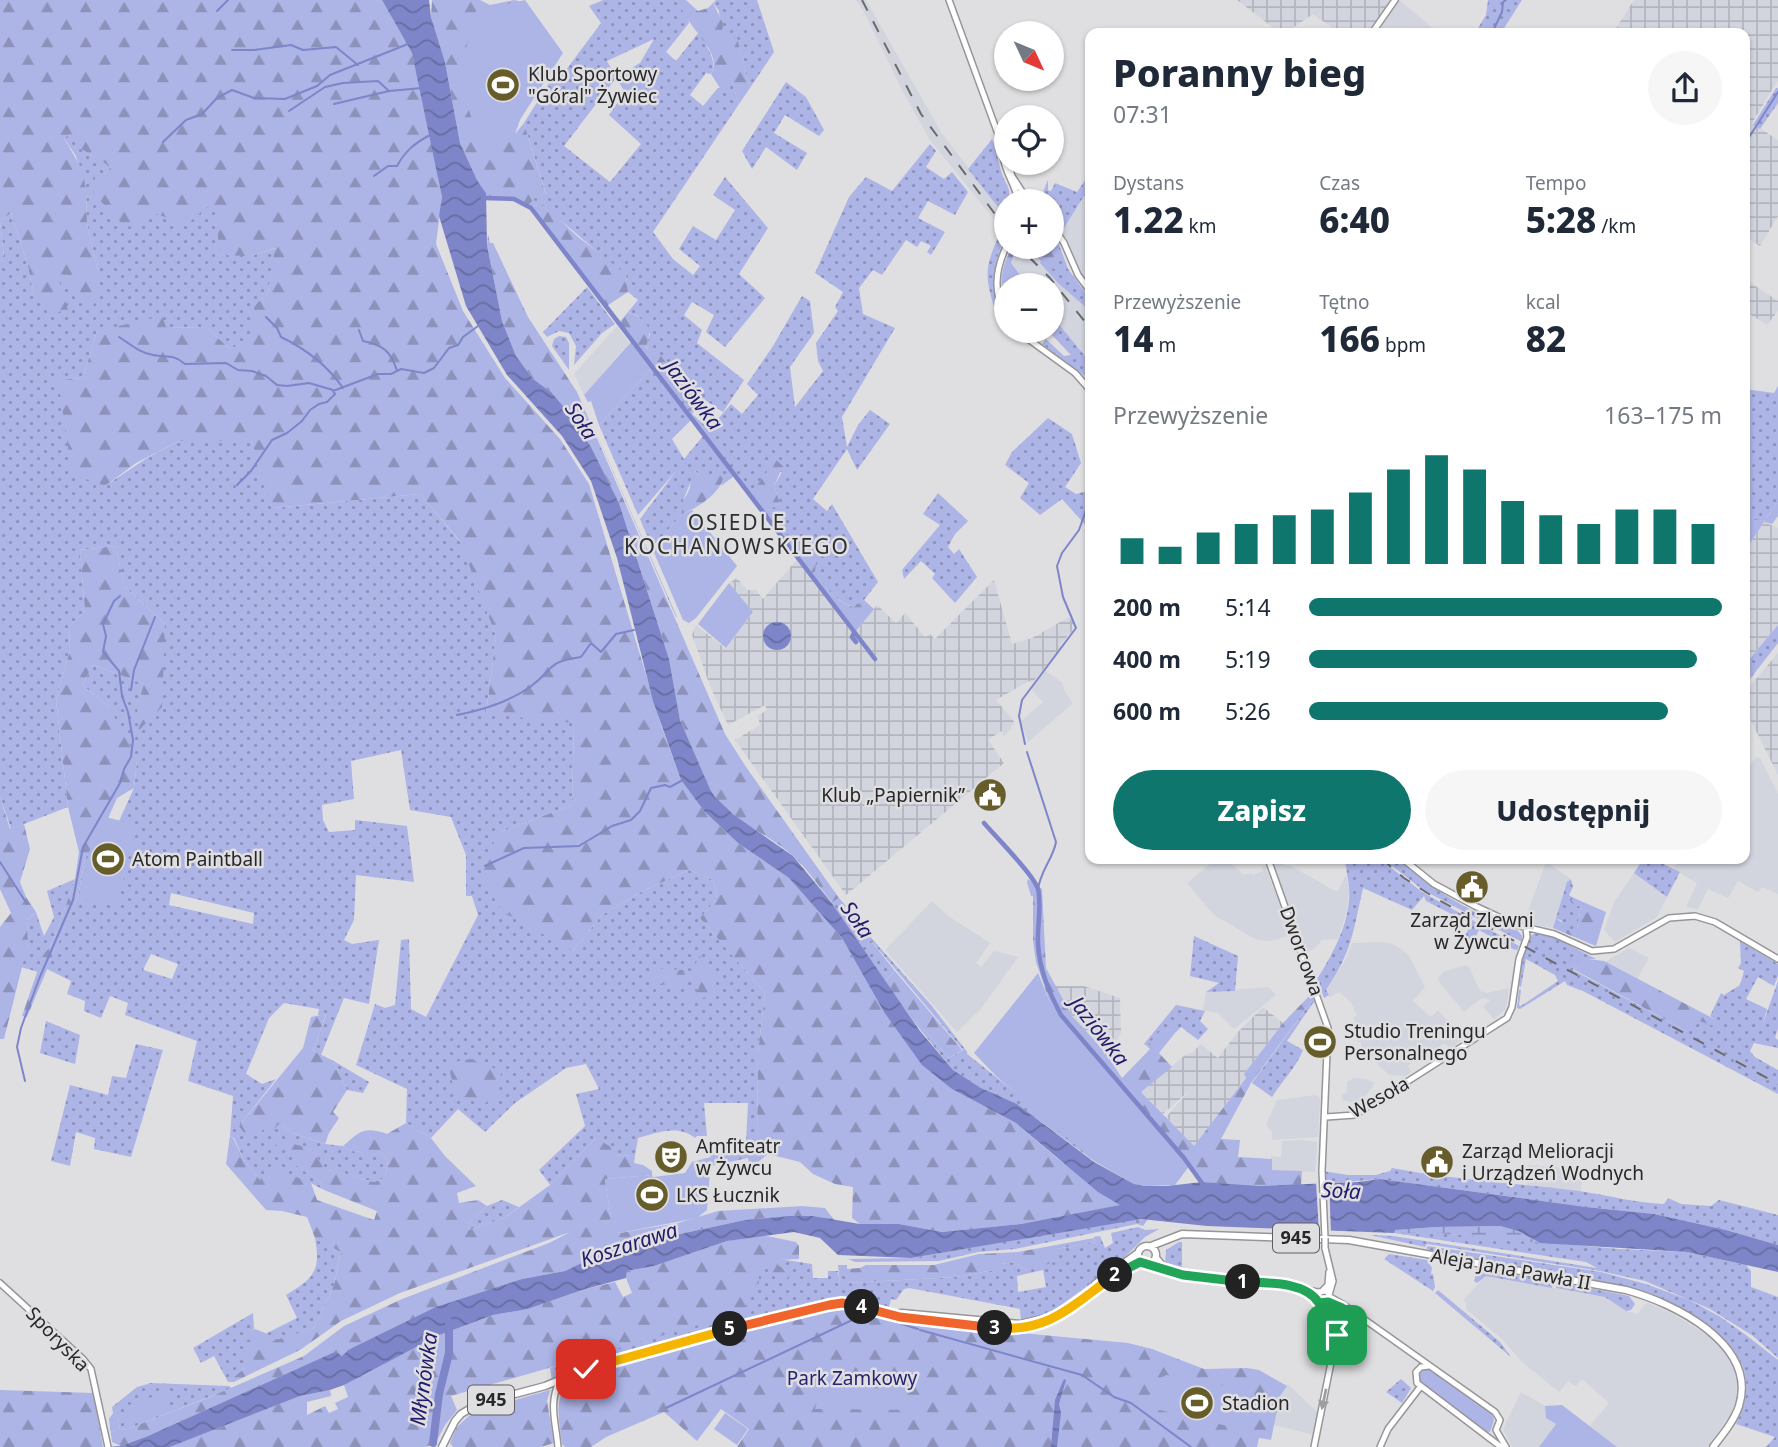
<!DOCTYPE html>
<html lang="pl">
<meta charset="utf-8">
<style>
body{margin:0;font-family:"Noto Sans",sans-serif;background:#f6f6f7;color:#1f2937;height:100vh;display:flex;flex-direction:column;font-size:26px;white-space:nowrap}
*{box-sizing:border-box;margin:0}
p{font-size:23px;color:#747a83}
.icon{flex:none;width:38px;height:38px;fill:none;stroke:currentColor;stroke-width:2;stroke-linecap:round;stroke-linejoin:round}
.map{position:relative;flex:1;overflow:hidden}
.details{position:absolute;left:1085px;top:28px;width:665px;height:836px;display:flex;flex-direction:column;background:#fff;border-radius:14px;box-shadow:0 2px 5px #0004}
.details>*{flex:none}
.needle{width:46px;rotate:134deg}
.tools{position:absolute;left:994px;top:21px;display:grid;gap:14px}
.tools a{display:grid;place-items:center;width:70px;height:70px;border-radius:50%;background:#fff;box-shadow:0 2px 5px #0004;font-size:35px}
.pin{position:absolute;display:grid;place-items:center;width:60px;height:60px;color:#fff;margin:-30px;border-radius:14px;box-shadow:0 4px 10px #0006}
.km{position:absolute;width:35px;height:35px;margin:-18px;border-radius:50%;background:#222;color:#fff;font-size:19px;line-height:35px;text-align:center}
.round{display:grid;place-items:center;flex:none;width:74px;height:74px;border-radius:37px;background:#f6f6f7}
.summary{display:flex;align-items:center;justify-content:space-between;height:119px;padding:0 28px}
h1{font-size:38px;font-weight:800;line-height:52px}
.metrics{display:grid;grid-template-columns:repeat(3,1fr);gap:10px;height:119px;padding:7px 28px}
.metrics div{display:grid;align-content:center}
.metrics b{font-size:35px;font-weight:800}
.metrics small{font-size:19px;font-weight:400}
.metrics p{font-size:19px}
.chart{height:196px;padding:14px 28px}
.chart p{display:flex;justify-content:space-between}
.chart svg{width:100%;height:126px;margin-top:7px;stroke:#0f766e;stroke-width:6}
.cta{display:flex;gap:14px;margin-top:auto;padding:14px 28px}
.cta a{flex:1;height:80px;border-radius:42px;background:#0f766e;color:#fff;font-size:28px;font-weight:800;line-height:80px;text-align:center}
.cta a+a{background:#f6f6f7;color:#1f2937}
ul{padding:0 28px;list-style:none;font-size:23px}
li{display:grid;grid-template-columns:112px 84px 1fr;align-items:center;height:52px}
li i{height:18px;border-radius:9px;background:#0f766e}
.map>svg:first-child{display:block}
</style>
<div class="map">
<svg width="1778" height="1447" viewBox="0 0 1778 1447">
<defs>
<pattern id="industrial-grid" width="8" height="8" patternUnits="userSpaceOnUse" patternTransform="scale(1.75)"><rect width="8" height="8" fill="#d2d4de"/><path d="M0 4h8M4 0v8" fill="none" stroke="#b4b6be"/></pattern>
<pattern id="grass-dots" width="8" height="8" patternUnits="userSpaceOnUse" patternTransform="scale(1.75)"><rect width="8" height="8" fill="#adb4e6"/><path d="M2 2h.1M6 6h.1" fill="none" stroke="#8d92ba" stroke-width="1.8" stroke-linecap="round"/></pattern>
<pattern id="forest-firs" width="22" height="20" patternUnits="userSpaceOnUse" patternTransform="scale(1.75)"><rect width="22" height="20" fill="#adb4e6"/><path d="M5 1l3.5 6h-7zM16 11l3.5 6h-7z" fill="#8d92ba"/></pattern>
<pattern id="wetland-marsh" width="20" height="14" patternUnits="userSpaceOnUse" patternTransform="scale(1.75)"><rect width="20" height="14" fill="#adb4e6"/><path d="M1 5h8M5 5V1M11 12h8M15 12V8" fill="none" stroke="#8d92ba"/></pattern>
<pattern id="water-waves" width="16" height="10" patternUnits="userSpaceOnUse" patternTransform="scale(1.75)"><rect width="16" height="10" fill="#7e85c8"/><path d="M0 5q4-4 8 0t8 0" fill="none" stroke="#676da2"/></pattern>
</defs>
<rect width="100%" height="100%" fill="#dfdfe2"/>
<path fill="#d2d4de" d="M856,0H866L941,132L1006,217V234L1003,241L999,236L997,223L930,140L903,92L863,10Z
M1399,0L1434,29L1433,33H1389L1381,27Z
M1084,196L1090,200V284L1087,287L1062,231Z
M1011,247H1042L1090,305V362L1052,316V285H1026L1008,263L1013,254L1010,250Z
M617,326L629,343L584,395L574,374Z
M1045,671L1062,682L1065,692L1073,703L1028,742L1021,721L1043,702L1031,689Z
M1756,757L1760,758L1778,793V894L1762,887L1758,892L1738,881L1728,898L1708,889L1698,909L1686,907L1697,883L1673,869L1681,859H1745V772Z
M1216,859H1226L1244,875L1252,873L1253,875L1263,871L1262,867L1265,866L1292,935L1271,941L1257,940L1214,915L1187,883Z
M1268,859H1280L1284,865L1291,866L1337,892L1346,875L1349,889L1347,911L1338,939L1322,940L1314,949L1303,954Z
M1546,862L1571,879L1567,882L1553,928L1532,924L1526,916Z
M1634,873L1667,897L1657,917L1615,942L1604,930L1614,902Z
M932,901L948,916L990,943L976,963L981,967L994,951L1018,957L980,1010L957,1032L885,950Z
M1384,942L1395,945L1408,954L1425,987L1413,1001L1431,1017L1438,1010L1463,1039L1451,1048L1444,1043L1437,1049L1422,1052L1408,1066L1411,1072L1405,1076L1389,1075L1361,1048V1042L1356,1041L1354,1017L1357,1016L1351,1002L1339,992L1330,997L1326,991L1346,959L1352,943Z
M1629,948L1649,958L1637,979L1605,962Z
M1465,965L1469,967L1480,991L1487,993L1509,988L1506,1009L1494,1019L1483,1007L1490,1000L1482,998L1464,1012L1437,979L1443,972Z
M1268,987L1276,995L1234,1029L1218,1013L1203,1010L1206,992Z
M1354,1078L1366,1079L1375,1083L1360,1104L1342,1100V1095L1347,1092V1082Z
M1316,1095L1320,1098L1318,1137L1272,1140V1131L1266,1125L1277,1100Z
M1301,1140L1317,1142L1315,1172L1271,1170V1156L1281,1157L1282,1141Z
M1528,1165L1585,1169L1580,1192L1527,1186Z
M1486,1276L1605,1297L1626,1311L1638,1314L1644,1305L1648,1303L1675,1315L1715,1340L1728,1356L1734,1366L1737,1381L1736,1398L1731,1414L1707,1447H1617L1590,1426L1609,1403L1582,1379L1576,1386L1568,1381L1559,1392L1521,1361L1503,1340L1466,1309V1303L1463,1300Z
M1288,1384L1319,1414L1314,1435L1274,1425L1280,1396Z
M1521,1392L1545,1406L1546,1418L1556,1424L1539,1447H1512L1503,1429Z"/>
<path fill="url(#industrial-grid)" d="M1237,0H1391L1368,33H1339L1313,14L1285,33H1280Z
M1634,0H1778V80L1752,123L1778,140V216L1760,246L1745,237V33H1613Z
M1745,279L1778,301V311L1767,325L1745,311Z
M1764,522L1778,528V625L1746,663L1745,551Z
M799,557L856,631L877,605L896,623L905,613L925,637L930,634L935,639L994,580L1012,644L1032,638L1069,617L1073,623L1072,631L1060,645L1062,647L1032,683L1029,681L996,700L1014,721L1010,730L1004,735L1001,731L988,740L1004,763L846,895L735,740L760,725L758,716L767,710L765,705L728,725L710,686L692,635L696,625L726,649L753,612L729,583L737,578L747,590H756L763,599Z
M1778,653V775L1745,709V692Z
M1054,986H1084L1120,998L1121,1033L1117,1040L1095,1042L1072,1016Z
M1263,1007L1283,1023L1244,1074L1246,1077L1194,1147L1166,1117L1190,1090L1163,1114L1141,1092L1185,1055L1192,1053L1201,1044L1218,1058L1237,1033Z"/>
<path fill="url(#grass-dots)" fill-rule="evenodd" d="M603,0H676L688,17L689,23L666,52L676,61L699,32C705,45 719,61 711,74L706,73L690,95L703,106L717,89L732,81L739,104L653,232L673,259L693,275L700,266L679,249L693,226L716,240L735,210L713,195L725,177L768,228L739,274L765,298L725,347L706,332L714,315L692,302L684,315L702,330L697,343L744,380L723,412L705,400L692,414L709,429L731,404L742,414L758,395L747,384L773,346L802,296L810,301L814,333L790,367L795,407L823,371L818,361L816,343L838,311L835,307L843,292L815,273L849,197L866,177L892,191L930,144L936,151L926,167L944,179L952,172L968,192L955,215L928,201L918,218L945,232L931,255L927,252L931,246L921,241L917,247L906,240L882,275L873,270L859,288L863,314L895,328L842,417L847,447L858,425L870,410L890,424L857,470L847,449L813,499L827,511L832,504L878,582L864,600L855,607C836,603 826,586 814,573L816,560L804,553L797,558L763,514L780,503L774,486L782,472L768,471L749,496L734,476L721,486L723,479L709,477L705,480L695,471C690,487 681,498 682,514L652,548L640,519L676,471L638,515L599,425L652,368L659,377L651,352L646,346L650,334L638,316L628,312L638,300L628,292L626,274C594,253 570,223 537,205L531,208L528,205L534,200L529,194L532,190L546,194L524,123L551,80L557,82L601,23L589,6ZM654,39L640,63L616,77L607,61ZM616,78L625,92L609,115L641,144L610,182L564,146ZM691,420L703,436L684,459L672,439Z
M716,0H757L774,52L750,88L737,39L721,32L719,11L713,3Z
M1488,0H1522L1501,33H1475L1486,15Z
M786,82L806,97L824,130L819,136L785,115L774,133L807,153L797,170L766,147L752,169L742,151Z
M1776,88H1778V103L1760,129L1753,125Z
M71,134L91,155L103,160L111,167L104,174L157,214L214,201L251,256L276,248L268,293L254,306V338L230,349L207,328L165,327L97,331L83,378L59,380L105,486L147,458L179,441H251L274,508L420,494L462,544L496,636L486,713L574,722L572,805L501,832L573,951L602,915L641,892L689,870L713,880L717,899L700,918L765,993L758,1053L757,1145L746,1142L748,1103H704L707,1136H697L695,1138C678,1124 657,1133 638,1138L635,1156L614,1155L596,1138L550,1185L539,1170L585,1126L576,1094L599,1089L586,1064L566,1068L515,1103L485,1132L458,1109L431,1138L406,1123L407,1089L356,1065L375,1004L385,1008L395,1005L401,940L409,939L411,1009L426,1017L478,915L472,896H466V855L451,817L410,810L401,750L351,761L354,799L322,805L323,820L329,832L355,830V820L407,826L414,882L356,875L354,920L344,940L352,944L379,940L369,1004L344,998L321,1055L313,1051L326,1015H318L319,1009L284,1003L269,1018L246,1074L262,1084L276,1079L239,1126L264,1129L279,1124L292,1133L325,1144L343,1146L351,1151L381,1153L388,1160L385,1178L374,1182L324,1168L311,1149L295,1164L320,1182L324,1190L311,1183L260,1180L244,1160L234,1138L230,1136L233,1096L188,1081L197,1041L125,1015L128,1003L110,996L101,1018L84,1011L85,1001L67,994L71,981L47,969L78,896L86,854L103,856L134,788L137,760L107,705L82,685L93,665L144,684L137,706L165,624L124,586L116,546L80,550L85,611L69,627L70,650L56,700L68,807L11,829L0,797V262L4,257L0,221L11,213L28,266L34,295L63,273L98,271L87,224L86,192L76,156L64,138ZM171,893L254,913L253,924L169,905ZM151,954L178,964L172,979L143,970Z
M992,139C997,151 998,162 1002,174C1006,186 1011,186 1009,201H1006V217L968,169Z
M1090,173V200L1084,196L1062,231L1052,220V201H1042C1042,195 1045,186 1048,180V190L1051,191L1055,183L1077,192Z
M1052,234L1058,242L1068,269L1090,299V311L1058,283L1040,263L1041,261L1060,272C1058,259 1052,247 1052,234Z
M999,236L1003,241C993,267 990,286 999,312L995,310C985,278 984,267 999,236Z
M587,287L615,324L602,333L574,365L576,346L569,333L559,331L547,337L543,332Z
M1052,316L1090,362V380L1042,344L1046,339L1064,356L1071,355L1052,335L1057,324Z
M559,336L566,337L569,343V370L552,346L554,339Z
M1778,386V501L1764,522L1745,514V389L1774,393Z
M578,391L677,617H676Z
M1048,418L1072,434L1081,463L1065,487L1076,494L1088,491L1090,497V530L1062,499L1040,515L1020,498L1029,483L1005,465L1012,452Z
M938,493L968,521L955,534L948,547L954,554L959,549L977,577L955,603L932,578L935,574L921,561L904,579L902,570L940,525L923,514Z
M1778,625V643L1750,679L1745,674V662H1747Z
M1345,859H1352L1353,863H1356L1355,859H1380L1422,892L1519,946L1517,950L1513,949L1479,930L1474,940H1463L1471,924L1426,901L1424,896L1412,910L1363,888C1353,932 1352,952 1326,990L1329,995L1324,998L1317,979C1334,953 1352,918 1349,887C1348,878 1346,869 1345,859Z
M1383,859H1400C1431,891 1477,915 1518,931L1522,936V942L1423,890Z
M1643,859H1653L1680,872L1667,897L1634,873Z
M75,879L52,944L43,955L38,972L21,967L28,943L27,920L36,912L44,936L54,917L47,891Z
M1571,879L1573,887L1569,895L1574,898L1571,903L1581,907L1577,929L1574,931L1563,926L1562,921L1556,918L1567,882Z
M839,898L846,906L844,908L846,910L848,909L853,919L850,909L864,930L863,932L865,931L932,1006L968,1053H966L1030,1104L1094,1161L1017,1104L981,1088L953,1070L915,1023L917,1022L949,1058L963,1050L864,932L895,971L885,981L831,902Z
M1542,931L1596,959H1588L1574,966L1573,970L1688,1032L1700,1020L1717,1021L1710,1016L1721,993L1724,995L1740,985L1744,971L1738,968L1741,963L1740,941L1778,964V976L1774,986L1758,977L1746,999L1767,1009L1762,1026L1778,981V1028L1775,1038L1778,1040V1048L1754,1043L1750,1051L1755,1057L1778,1070V1094L1583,991L1567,985L1565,981L1520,1009L1517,1008L1519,990H1521L1519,1005L1521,1006L1558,981L1555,975L1526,959L1521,987L1519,986L1523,956L1520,955L1527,937Z
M1194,936L1238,956L1235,991L1206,992L1219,983L1190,976Z
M1314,998L1315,1003H1313L1287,1041L1303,1050C1296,1068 1282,1081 1272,1097L1252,1083Z
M1176,1005L1205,1011L1200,1021L1208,1029L1198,1040L1181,1027L1175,1033L1170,1029L1160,1032L1147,1046L1144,1044Z
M46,1021L80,1035L75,1064L40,1053Z
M136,1044L163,1050L131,1157L94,1149L95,1138L76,1132L70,1166L51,1161L70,1085L108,1095L112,1076L126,1078Z
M332,1060L369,1082L363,1093L347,1090Z
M1392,1168C1454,1180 1516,1183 1579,1191C1607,1195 1635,1203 1664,1204L1668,1198L1681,1204L1711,1206L1719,1200L1778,1215V1245L1726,1230L1654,1214L1586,1207L1380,1179L1322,1184V1171L1348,1175H1376L1390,1171Z
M502,1200L519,1207L504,1218L469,1230L468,1224L487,1206Z
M1148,1219L1143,1226L1137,1224L1015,1249L978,1252L939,1261L855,1262L848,1259L911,1258L1129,1220Z
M1138,1227L1145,1230L1159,1229L1145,1237L1120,1262L1053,1311L1021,1321L1020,1309L909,1288L904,1289L896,1300L891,1299L889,1307L858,1302L857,1298L843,1296L808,1303L583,1367L552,1380L550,1368L661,1334L752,1288L759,1266L787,1271L778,1265L779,1259L812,1264L813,1278H828V1271H838L840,1285L838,1265H847V1283L956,1277L994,1270L999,1264L1015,1262L1027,1271L1056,1249L1095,1242L1094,1237L1100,1236L1105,1248L1113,1243L1111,1233ZM1043,1270L1046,1287L1018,1292L1017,1276Z
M1394,1233H1438L1619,1249L1687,1252L1746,1265L1751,1271V1287L1778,1297V1358L1753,1336L1710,1309L1645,1281L1600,1271L1427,1244L1425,1247L1370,1235L1393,1236L1597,1268L1586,1262Z
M315,1238L341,1251L334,1285L314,1328L270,1343L267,1333L297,1318L286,1295C314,1278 321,1271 315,1238Z
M1179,1242H1182V1271L1165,1264L1166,1250Z
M1428,1246L1601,1272L1646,1284L1689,1300L1719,1316L1746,1335L1778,1360V1447H1766L1775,1437L1736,1424C1761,1376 1738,1345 1698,1319C1675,1305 1655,1293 1629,1287L1429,1250L1426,1248Z
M1389,1254L1427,1260L1432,1268L1431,1274H1433L1435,1287L1433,1291L1384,1259Z
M1478,1269L1553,1281L1552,1288L1486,1276L1477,1283L1474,1281Z
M1557,1282L1629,1296L1635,1304L1631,1310L1626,1311L1605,1297L1556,1288Z
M1438,1290L1500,1342L1511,1357L1435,1293Z
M253,1313L254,1329L243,1334L259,1338L246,1367L228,1382L214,1356L201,1363L193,1348Z
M1401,1379L1411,1388L1402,1403L1386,1392Z
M151,1383L229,1386L232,1388L128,1429L120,1430L118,1417L113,1413L112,1407L137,1387Z"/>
<path fill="url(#forest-firs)" d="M0,0H382L412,53L427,118L442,197L436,244L463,311L505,378L560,439L589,484L661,725L681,780L704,811L738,843L789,878L842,938L884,1012L952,1089L1016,1123L1058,1159L1122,1205L1021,1224L942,1232L899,1224H860L852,1218L853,1187L835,1184L813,1174L800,1162L768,1154L758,1162L749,1164L748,1158L710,1166L711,1157L708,1153C724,1144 743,1142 757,1145L758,1053L765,993L700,918L717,899L713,880L689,870L641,892L602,915L573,951L503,912L488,889L479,864L501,832L572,805L574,723L486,714L496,636L460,541L420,494L273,508L251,441H179L136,463L105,486L72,474L58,380L83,378L97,331L162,316L166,327L207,328L230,349L254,337V306L268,293L275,248L251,256L220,255L214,202L186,225L157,214L126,228L93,193L95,177L104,174L111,167L77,146L71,134L64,138L83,171L86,192L87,224L98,271L101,294L92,307L77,302L63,274L58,277L68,310L49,314L34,295L28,266L11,213L0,221L4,257L0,262Z
M432,0H480L490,5L514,0L523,2L521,117L515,134L524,123L546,195L539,197L532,190L529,194L534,200L528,205L508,198H486V193L477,180L460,143L445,62L431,17Z
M676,0H686L698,11L708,8L713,3L723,23L722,32L737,38L750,88L739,104L732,82L720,88L711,74C722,58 699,36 691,24C686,17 681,8 676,0Z
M537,205L545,206L577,236L626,274L628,292L605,307L531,208Z
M488,235L490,243H493L528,317L577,392L725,734L746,767L839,898L832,902C819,887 807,868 792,855C766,832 728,820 710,789L680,720L669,659L619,503L591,447L569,413L551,392L533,379L516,356L502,321L487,245Z
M1052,244L1057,255L1061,273L1041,261L1027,247H1052Z
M1012,248L1014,254L1011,263L1023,279L1020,285H1006V308C999,287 1000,267 1012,248Z
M628,312C648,320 653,327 646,347L651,351H658L667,365L666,371L659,377L618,324Z
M776,460L783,466L774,486L780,503L763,514L772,526L734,476L749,495L768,471L770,464Z
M716,470L723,479C719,494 696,509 682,514C681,500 684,501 689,490C692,482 689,478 694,471L705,479Z
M1778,501V516L1772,524L1764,522L1745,551V514L1764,522Z
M116,546L124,586L165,624L162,707L139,730L137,706L144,684L93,665L82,685L107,705L123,731L137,760L134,788L117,798L103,830V856L86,854L78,896L27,1017L22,1016L43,955L52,944L58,927L75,879L79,852L68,807L56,700L70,650L69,627L85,611L80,550Z
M803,553H811L816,560L815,573C826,586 836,603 854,607L864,600L874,609L856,631L799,557Z
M0,797L10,829L24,824L30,849L20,882L26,897L36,912L27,920L28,943L4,1039H0V927L11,913L0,889Z
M1028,879L1042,889L1046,968L1072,1016L1105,1052L1122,1078L1150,1049L1147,1046L1159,1032L1170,1029L1175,1033L1159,1053L1172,1067L1141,1092L1194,1146L1246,1078L1244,1074L1283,1023L1313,992L1314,998L1251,1083L1221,1139L1240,1140L1238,1157L1272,1159V1170L1302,1171L1301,1185L1244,1186L1202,1182L1049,1000L1036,962L1033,941V896H1031L1027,882Z
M1574,898L1606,912L1596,946L1553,928L1556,918L1570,929H1577L1581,907L1571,903V900Z
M699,956L708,960L716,987L710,995L687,1005L684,998L699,989L693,970Z
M1588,959L1604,961L1718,1021L1713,1026L1700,1021L1688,1032L1573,969L1576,962Z
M655,968L683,970L688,981L680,988L661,984L652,977Z
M895,971L962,1050L949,1058L917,1022L915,1023L885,981Z
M326,1014L313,1051L332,1060L347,1090L333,1112L339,1118L329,1133L325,1144L292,1133L279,1124L270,1133L264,1129L258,1135L245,1134L239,1126L303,1048L311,1017Z
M471,1059L501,1071L499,1094L481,1106L454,1090L448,1063Z
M406,1123L431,1138L445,1156L476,1186L457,1193L459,1203L478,1200L487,1206L468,1224L469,1230L504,1218L550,1185L596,1138L611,1147L614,1155L635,1156L634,1163L643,1165L652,1171V1175L605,1179L611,1219L601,1225L620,1233L678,1223L718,1211L802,1206L825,1208L834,1220L813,1216H788L745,1220L610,1249L565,1271L522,1279L488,1291L348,1350L342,1356L330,1354L148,1436L121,1446L112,1442L109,1419L113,1413L118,1417L120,1430L128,1429L210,1397L304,1356L344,1326L402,1299L549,1243L570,1232L400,1293L341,1321L300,1350L234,1382H228L246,1367L245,1346L257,1339L246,1340L243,1333L255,1329L268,1334L270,1342L314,1328L334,1285L341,1252L315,1238L307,1217L282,1211L266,1210L226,1164L230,1136L233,1138L244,1160L260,1180L271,1167L311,1183L317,1200L374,1220L377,1211L324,1190L320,1182L294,1164L300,1158L274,1144L277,1139L311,1149L325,1168L374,1182L385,1178L388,1160L381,1153L369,1158L364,1152L351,1151L343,1146C360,1131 365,1126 387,1134Z
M762,1235L796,1242L799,1246V1259L779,1260L778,1265L787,1271L788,1278L778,1282L768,1268L759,1267V1283L752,1288L744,1312L451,1396L457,1410L445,1425L435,1444L425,1447H170L300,1396L330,1390L331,1396L307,1402V1415L325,1406L329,1413L338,1409L335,1403L348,1397L344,1385L351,1380L437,1336L493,1315L528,1309L582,1290L615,1282L623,1297L632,1293L626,1278L627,1271L654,1266L727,1241Z
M1094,1238L1095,1242L1056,1249L1058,1261L1027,1271L1015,1262L1000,1264L994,1270L956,1277L847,1283L846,1269L860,1268L866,1265H934L979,1254L1018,1252Z
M847,1307L871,1312L895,1321L1128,1343L1152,1349L1204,1369L1247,1368L1259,1370L1287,1386L1280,1396L1271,1440L1259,1438L1257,1447H737L749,1429L721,1409L697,1441L664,1412L606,1437L591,1447H565L562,1444C559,1419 551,1390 578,1376L803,1315L836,1308L840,1311Z
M0,1390L94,1393L103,1447H0Z
M550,1390L547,1401L554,1443L541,1447H453L450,1443L457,1427L473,1412Z"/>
<path fill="url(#wetland-marsh)" d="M1500,1226L1518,1231L1540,1243L1438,1233H1394V1230L1436,1227Z"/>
<path fill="#adb4e6" d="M525,0L563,53L492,163C482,142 470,119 465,96C459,66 469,31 479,3L495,7Z
M631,342L652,368L599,425L591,401L588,402L584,395Z
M692,510L737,566L696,618L689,623L683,620L652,548L682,514Z
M729,583L753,612L726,648L698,624Z
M102,816L136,825L118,903L78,900L88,855Z
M1038,973L1049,1000L1190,1165L1175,1185L1145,1186L1134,1184L1094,1161L995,1075L974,1053Z
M711,1157L707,1210L697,1218L620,1233L600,1225L611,1219L605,1179L652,1175L653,1177L685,1173L692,1162Z
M826,1364L849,1372L846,1381L919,1399L916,1410L815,1409Z
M1423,1369H1431L1491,1412L1494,1420L1490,1432L1484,1431L1418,1381V1374Z
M1166,1375L1239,1389L1245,1397L1240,1416L1227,1426L1155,1409C1145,1395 1152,1381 1166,1375Z
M166,1392L171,1410L129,1425L123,1407Z
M1562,1405L1617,1447H1539L1556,1424L1546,1418L1545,1406Z
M725,1413L748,1429L737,1445L714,1429Z"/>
<path fill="url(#water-waves)" d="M382,0H429L431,17L445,62L460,143L477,180L486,193L487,245L502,321L516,356L533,379L551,392L569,413L591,447L619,503L669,659L680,720L710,789L715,797L734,815L793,856L831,902L920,1031L953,1070L981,1088L1017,1104L1094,1162L1134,1184L1144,1186H1167L1202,1182L1258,1186L1358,1182L1380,1179L1586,1207L1654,1214L1726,1230L1778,1245V1272L1687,1252L1540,1243L1518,1231L1500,1226L1436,1227L1395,1230L1394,1233L1207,1226L1141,1219L911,1258L838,1255L820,1238L794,1232L727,1241L654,1266L627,1271L626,1278L582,1290L528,1309L493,1315L437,1336L344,1385L330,1390L300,1396L170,1447H103L121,1446L148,1436L330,1354L336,1352L342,1356L348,1350L436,1307L522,1279L565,1271L610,1249L745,1220L788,1216H813L860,1224H899L942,1232L1021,1224L1120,1205L1098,1192L1016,1123L952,1089L922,1065L884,1012L842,938L789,878L738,843L704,811L681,780L653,701L617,558L591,481L562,436L507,375L466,306L439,216L442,197L412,53Z
M763 636a14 14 0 1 1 28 0a14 14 0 1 1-28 0Z
M1064,1379L1066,1380L1059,1404L1061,1413L1057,1447H1051L1055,1400Z"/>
<path fill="#dfdfe2" d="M1329,1180L1331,1234L1319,1233L1316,1181Z"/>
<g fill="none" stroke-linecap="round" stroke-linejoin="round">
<path stroke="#7e85c8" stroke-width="2" d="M217,11L228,0
M1492,33L1502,12L1503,2L1506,0
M232,50H254L291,45L303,50L336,47L358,65
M334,104L389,91L422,88
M289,111L325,87L343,83L378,81L389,91
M163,142L186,120L202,114L217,98L232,90L254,98L285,99L317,86L330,75L408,44
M1746,142L1778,92
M374,176L388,166H397C405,151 415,143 430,135
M266,317L277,328L281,337C306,349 327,365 343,388
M359,330L363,341C383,345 391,351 397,371
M119,337C130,344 140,353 153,355C168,358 171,353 185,364L226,363L238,370L252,371L266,376L277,385L287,386L309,383L333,390
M237,485L251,471L272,440L287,433L302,421L310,410L319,404L327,402L335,394L333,391L378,374H391L401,369L424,373L434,368L449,348L458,345L463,337L478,326
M131,690L134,670L155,617
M457,715C482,710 509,702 530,687C555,669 545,662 581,657L591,643L601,652L616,634L634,630
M1025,744L1019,716L1022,700L1076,628L1063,597L1057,566L1062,553L1079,530L1090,499
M1027,752L1056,842C1053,859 1040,871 1038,890
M0,862L27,904
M485,866L524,848L579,846L612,826L631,820L640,811L651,788L665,785L670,787L681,781
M25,1081L17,1047L21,1028L39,979L73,900L83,847L120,783L124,769L131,757L133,740L128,712L122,696L119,671L103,652L106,636L103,624L114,601L120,596
M920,1330L1082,1375L1114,1397L1131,1403L1191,1447
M666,1408L867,1313L918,1329"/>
<path stroke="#7e85c8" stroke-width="4.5" d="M483,198L514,199L531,208L875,659
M854,633L852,637L856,642
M984,823C995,836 1034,875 1038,889C1042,906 1037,927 1038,943C1039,969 1049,992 1061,1015L1184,1158L1204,1186"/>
<path stroke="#7e85c8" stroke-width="8" d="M433,1443L439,1394L449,1353V1322"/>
<g stroke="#969699" stroke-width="8">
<path id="secondary" d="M949,0L1006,156
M1372,33L1395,0
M1002,151C1004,173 1016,184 1018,201L1025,196L1034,201
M1008,163L1012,176L1025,196
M1052,225L1064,243L1078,275L1090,291
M1006,247C995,271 993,293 1006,317
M1017,331L1075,373L1090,390
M1268,859L1328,1028L1322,1171L1325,1238
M1403,859L1434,884L1475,906L1516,925L1554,934L1592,951L1614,949L1669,918L1695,916L1715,922L1778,959
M1326,1117L1355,1115L1507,1018L1512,1007L1519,959L1527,937L1526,928
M1325,1248L1333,1281L1329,1295
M1156,1257L1166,1269
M1150,1264C1187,1286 1239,1279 1280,1284C1293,1285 1305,1289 1317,1292
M0,1283L83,1359L91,1369L108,1447
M1323,1290L1328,1285L1329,1272
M1330,1297L1344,1305L1495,1412L1500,1420L1496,1430L1506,1447
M1328,1302L1330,1297L1327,1291L1317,1292L1316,1297L1319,1303L1328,1302L1344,1308
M1429,1366L1421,1367L1416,1372L1417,1383L1501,1447
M558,1447C556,1423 548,1403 560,1380
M1314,1447L1342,1308
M1380,1447L1388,1429L1421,1386"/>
</g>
<g stroke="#969699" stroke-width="9">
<path id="primary" d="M1138 1255a9 9 0 1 1 18 0a9 9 0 1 1-18 0Z
M1151,1246L1182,1234L1349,1240L1626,1290C1674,1303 1758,1344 1739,1406C1734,1421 1723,1434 1713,1447
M1095,1284L1138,1253
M895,1314L902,1313L1020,1324L1049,1317
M442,1447L455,1421L461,1414L478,1404L545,1386L586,1369L747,1324L829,1305L847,1304L900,1317L1020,1329C1027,1328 1035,1327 1042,1324C1078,1309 1104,1277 1140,1262"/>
</g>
<use href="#secondary" stroke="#fff" stroke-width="5"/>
<use href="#primary" stroke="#fff" stroke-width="6"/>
<path stroke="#6b6b6d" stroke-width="2" stroke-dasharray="12 12" stroke-linecap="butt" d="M862,0L921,114L1006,229
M1029,257L1050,278L1090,328
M1382,859L1404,878L1435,898L1778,1084"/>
<g stroke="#969699" stroke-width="8" stroke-linecap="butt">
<path id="secondary-bridge" d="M1325,1238V1248"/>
</g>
<use href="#secondary-bridge" stroke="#fff" stroke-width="5"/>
</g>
<defs><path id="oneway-solid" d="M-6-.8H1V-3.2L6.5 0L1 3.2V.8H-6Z" transform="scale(1.75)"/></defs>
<use fill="#9e9e9f" href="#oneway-solid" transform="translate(1324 1399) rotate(102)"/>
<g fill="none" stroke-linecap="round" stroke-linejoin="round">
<g stroke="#fff" stroke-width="14">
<path id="split-1" d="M1243,1282C1267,1283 1305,1281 1319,1303L1328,1302L1342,1308L1337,1335"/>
</g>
<g stroke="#fff" stroke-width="14">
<path id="split-2" d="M1115,1275L1140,1262L1183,1275L1243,1282"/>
</g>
<g stroke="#fff" stroke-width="14">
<path id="split-3" d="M995,1328C1051,1332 1072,1305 1115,1275"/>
</g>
<g stroke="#fff" stroke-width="14">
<path id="split-4" d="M862,1307L900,1317L995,1328"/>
</g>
<g stroke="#fff" stroke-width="14">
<path id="split-5" d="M730,1329L829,1305L842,1303L862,1307"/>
</g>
<g stroke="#fff" stroke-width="14">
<path id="split-6" d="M586,1369L730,1329"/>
</g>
<use href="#split-1" stroke="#22a559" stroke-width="9"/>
<use href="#split-2" stroke="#22a559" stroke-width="9"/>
<use href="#split-3" stroke="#f5b400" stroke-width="9"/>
<use href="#split-4" stroke="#f0652b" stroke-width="9"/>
<use href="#split-5" stroke="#f0652b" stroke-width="9"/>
<use href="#split-6" stroke="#f5b400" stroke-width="9"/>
</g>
<defs>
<g id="stadium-disc" transform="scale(1.75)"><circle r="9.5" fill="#675d2a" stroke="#dfdfe2"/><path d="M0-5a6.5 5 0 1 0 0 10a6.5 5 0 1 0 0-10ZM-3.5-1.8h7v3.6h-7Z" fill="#fff"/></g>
<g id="civic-disc" transform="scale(1.75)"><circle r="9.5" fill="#675d2a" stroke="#dfdfe2"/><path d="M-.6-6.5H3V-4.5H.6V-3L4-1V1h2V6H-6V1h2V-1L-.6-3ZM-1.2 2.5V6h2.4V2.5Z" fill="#fff"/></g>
<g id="theatre-disc" transform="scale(1.75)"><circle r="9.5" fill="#675d2a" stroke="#dfdfe2"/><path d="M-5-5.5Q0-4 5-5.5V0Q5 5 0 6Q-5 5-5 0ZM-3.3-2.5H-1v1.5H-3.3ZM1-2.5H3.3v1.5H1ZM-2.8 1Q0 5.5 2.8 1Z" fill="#fff"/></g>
</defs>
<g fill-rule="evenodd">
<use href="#stadium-disc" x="503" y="85"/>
<use href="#civic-disc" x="990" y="795"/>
<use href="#stadium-disc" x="108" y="859"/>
<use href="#civic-disc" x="1472" y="887"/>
<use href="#stadium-disc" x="1320" y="1042"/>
<use href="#theatre-disc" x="671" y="1157"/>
<use href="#civic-disc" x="1437" y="1162"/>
<use href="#stadium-disc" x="652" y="1195"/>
<use href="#stadium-disc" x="1197" y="1403"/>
</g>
<g text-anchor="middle" stroke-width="5" stroke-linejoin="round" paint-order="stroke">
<g fill="#dfdfe2" stroke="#5f5f60" stroke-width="2">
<rect x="1273" y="1223.5" width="46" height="29" rx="5"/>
<rect x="468" y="1385.5" width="46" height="29" rx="5"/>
</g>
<g font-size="18" font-weight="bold" fill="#282829">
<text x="1296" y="1244">945</text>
<text x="491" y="1406">945</text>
</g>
<g font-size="19" fill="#282829" stroke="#dfdfe2" text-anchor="start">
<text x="528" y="81">Klub Sportowy<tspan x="528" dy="22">"Góral" Żywiec</tspan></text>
<text x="965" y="802" text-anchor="end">Klub „Papiernik”</text>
<text x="132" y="866">Atom Paintball</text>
<text x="1472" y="927" text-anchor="middle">Zarząd Zlewni<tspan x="1472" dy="22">w Żywcu</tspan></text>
<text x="1344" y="1038">Studio Treningu<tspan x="1344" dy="22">Personalnego</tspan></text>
<text x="696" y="1153">Amfiteatr<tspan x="696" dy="22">w Żywcu</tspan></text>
<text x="1462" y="1158">Zarząd Melioracji<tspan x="1462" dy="22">i Urządzeń Wodnych</tspan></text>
<text x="676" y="1202">LKS Łucznik</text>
<text x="1222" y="1410">Stadion</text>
</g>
<g font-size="19" fill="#282829" stroke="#dfdfe2">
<text transform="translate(1302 951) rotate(70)" y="7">Dworcowa</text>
<text transform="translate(1379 1097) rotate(-29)" y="7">Wesoła</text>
<text transform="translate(1511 1269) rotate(10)" y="7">Aleja Jana Pawła II</text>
<text transform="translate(58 1339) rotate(46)" y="7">Sporyska</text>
</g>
<g font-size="19" fill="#282472" stroke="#dfdfe2">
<text x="852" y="1385">Park Zamkowy</text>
</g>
<g font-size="21" font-style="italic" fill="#221b6a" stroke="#dfdfe2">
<text transform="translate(693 395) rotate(53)" y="7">Jaziówka</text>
<text transform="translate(581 421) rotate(57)" y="7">Soła</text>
<text transform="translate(857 920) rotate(55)" y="7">Soła</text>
<text transform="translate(1099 1031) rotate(52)" y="7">Jaziówka</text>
<text transform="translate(1341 1191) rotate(3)" y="7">Soła</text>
<text transform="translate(629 1245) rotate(-18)" y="7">Koszarawa</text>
<text transform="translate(424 1379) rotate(-82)" y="7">Młynówka</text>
</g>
<g font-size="21" letter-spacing="2" fill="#2d2e30" stroke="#dfdfe2">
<text x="737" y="530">OSIEDLE<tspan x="737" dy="24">KOCHANOWSKIEGO</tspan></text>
</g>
</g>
</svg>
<div class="tools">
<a><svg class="needle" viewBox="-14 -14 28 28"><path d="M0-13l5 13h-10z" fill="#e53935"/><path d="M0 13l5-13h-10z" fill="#747a83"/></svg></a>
<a><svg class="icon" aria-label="locate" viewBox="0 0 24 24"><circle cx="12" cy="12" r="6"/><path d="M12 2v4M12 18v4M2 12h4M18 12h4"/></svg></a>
<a>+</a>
<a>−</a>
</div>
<div class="pin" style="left:1337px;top:1335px;background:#1e9e55"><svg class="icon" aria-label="arrive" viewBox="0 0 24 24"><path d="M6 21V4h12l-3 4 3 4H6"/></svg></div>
<div class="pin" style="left:586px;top:1369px;background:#d93025"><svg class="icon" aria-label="check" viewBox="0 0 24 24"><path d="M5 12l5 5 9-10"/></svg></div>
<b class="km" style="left:1243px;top:1282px">1</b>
<b class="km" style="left:1115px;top:1275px">2</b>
<b class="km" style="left:995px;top:1328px">3</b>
<b class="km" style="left:862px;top:1307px">4</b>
<b class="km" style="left:730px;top:1329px">5</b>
<section class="details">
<div class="summary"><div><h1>Poranny bieg</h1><p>07:31</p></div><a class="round"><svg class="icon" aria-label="share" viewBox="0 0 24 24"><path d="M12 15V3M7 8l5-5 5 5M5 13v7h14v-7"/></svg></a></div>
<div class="metrics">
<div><p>Dystans</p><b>1.22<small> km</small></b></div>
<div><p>Czas</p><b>6:40</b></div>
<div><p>Tempo</p><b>5:28<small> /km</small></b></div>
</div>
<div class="metrics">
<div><p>Przewyższenie</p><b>14<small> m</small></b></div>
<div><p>Tętno</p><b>166<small> bpm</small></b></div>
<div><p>kcal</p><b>82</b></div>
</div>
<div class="chart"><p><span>Przewyższenie</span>163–175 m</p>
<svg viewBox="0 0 160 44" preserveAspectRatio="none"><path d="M5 44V35M15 44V38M25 44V33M35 44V30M45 44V27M55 44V25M65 44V19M75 44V11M85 44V6M95 44V11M105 44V22M115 44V27M125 44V30M135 44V25M145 44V25M155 44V30"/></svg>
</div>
<ul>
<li><b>200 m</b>5:14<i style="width:100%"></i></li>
<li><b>400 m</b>5:19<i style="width:94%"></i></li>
<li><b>600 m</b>5:26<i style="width:87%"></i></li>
</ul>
<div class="cta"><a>Zapisz</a><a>Udostępnij</a></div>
</section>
</div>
